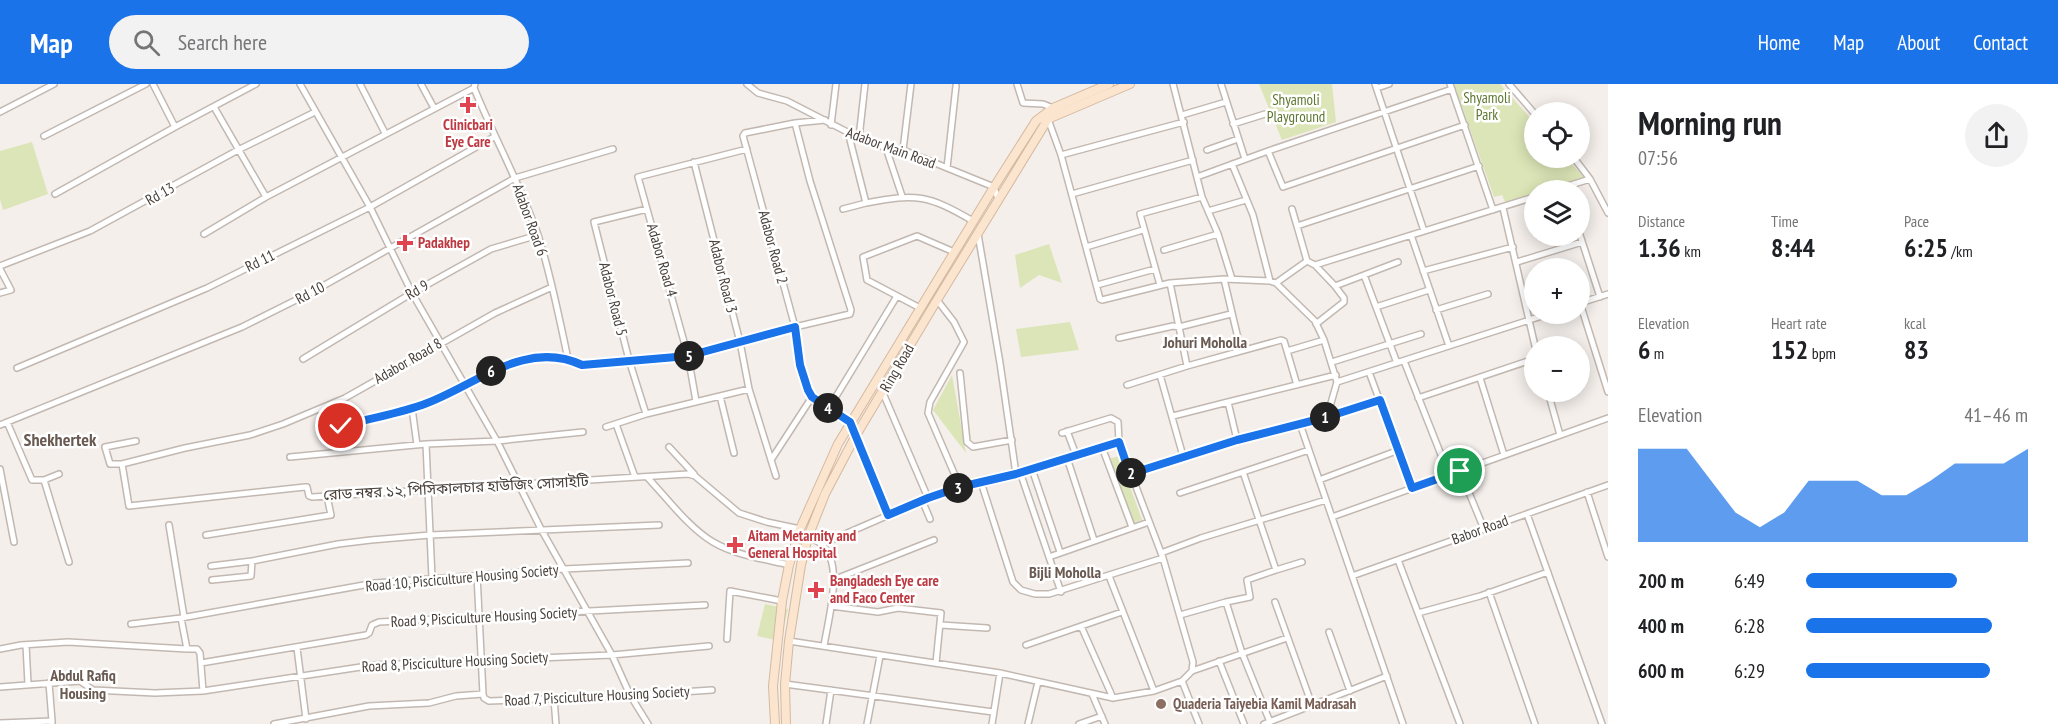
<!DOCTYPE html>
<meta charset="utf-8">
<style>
body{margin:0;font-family:"PT Sans Narrow","Noto Sans Bengali",sans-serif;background:#f2f2f2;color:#202124;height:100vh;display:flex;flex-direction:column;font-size:22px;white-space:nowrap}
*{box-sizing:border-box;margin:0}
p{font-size:20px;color:#757577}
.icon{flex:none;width:33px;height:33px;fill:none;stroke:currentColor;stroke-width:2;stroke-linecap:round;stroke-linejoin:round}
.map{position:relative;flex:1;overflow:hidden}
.details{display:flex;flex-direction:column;background:#fff;width:450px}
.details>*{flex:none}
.buttons{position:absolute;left:1524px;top:18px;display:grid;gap:12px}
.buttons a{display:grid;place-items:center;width:66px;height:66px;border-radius:50%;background:#fff;box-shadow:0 3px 15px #0003;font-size:30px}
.pin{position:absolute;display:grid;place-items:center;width:51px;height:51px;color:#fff;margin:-26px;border:3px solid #fff;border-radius:50%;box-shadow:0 2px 6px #0007}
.km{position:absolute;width:30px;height:30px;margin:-15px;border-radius:50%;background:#222;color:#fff;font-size:16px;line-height:30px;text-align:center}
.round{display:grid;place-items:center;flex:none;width:63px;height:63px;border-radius:32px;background:#f2f2f2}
.head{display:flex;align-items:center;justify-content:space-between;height:102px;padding:0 30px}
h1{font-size:33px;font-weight:700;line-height:45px}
.metrics{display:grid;grid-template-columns:repeat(3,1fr);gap:9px;height:102px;padding:6px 30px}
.metrics div{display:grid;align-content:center}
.metrics b{font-size:26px;font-weight:700}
.metrics small{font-size:16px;font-weight:400}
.metrics p{font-size:16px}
.chart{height:168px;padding:12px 30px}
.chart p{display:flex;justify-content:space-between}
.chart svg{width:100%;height:108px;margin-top:6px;fill:#1a73e8;opacity:.7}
ul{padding:0 30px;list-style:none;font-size:20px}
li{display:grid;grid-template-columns:96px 72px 1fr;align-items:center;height:45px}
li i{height:15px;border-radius:8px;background:#1a73e8}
header{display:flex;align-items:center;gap:36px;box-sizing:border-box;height:84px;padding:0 30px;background:#1a73e8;color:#fff}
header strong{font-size:28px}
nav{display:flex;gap:33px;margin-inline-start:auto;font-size:21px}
.search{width:420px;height:54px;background:#f2f2f2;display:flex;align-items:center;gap:15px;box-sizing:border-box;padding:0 21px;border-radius:33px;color:#757577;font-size:22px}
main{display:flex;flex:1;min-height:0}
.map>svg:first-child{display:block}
</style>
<header>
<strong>Map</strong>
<div class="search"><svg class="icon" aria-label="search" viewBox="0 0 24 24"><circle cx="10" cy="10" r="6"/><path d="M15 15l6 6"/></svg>Search here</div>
<nav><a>Home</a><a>Map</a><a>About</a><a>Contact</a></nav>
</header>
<main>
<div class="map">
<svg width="1608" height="640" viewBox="0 0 1608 640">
<rect width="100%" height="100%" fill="#f4efeb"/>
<path fill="#dce5b7" d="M1259,0H1332L1336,38L1282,56Z
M1454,0H1500L1534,38V74H1566L1584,93L1546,106H1534V110L1506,120L1502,111L1494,113Z
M32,58L48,110L3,126L0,115V67Z
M1049,160L1062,199L1039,191L1020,204L1015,171Z
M1070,238L1079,266L1021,273L1016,245Z
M952,291L966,369L933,326Z
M1119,372L1142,436L1132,439L1109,375Z
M765,520L788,525L780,557L757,552Z"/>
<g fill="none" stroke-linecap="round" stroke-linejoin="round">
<g stroke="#c2b8b1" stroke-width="8">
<path id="minor" d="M153,0L175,43L256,0
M300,0L370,123L412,209L497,357L541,445L612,571L630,611L648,640
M360,0L385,49
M421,0L434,24
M747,0L758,9L787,17L859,54L886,64L903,66L994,103L998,115
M1017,0L1023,19L1043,20L1053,24
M1173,0L1202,113L1218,150L1232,195
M1221,0L1245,75
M1375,0L1424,147
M1450,0L1493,126
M1509,0L1534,29
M474,4C494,53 520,100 538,151C551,191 559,233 568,275
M1377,4L1389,0
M1452,5L1268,67L1283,103L1465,41
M214,23L266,113
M0,28L54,0
M1182,31L1226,18
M1048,35L1061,71L1100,215L1102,216L1170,199L1224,195L1270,197L1276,199L1315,237L1324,256L1337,298L1327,333L1237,356L1130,390
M825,36L795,39L745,49L743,52L795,243L800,281L808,306L812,313L850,338L888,431
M1233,40L1265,30
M831,41L836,0
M44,52L146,0
M859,54L865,0
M886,64L902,112
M903,66L911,0
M1207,66L1238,55
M1061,71L1184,38
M1574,74L1590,95L1608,129
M694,78L740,258L749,305L776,392
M1232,80L1253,131L1270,197
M947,84L956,2
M1197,93L1268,67
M1555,106L1590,95
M55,110L175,43
M1072,110L1193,76
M866,119C917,109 928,111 973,137
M1503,124L1535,262
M843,125L866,119L848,48
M1292,125L1297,142
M1208,127L1246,116
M204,150L266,113L474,4L475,0
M978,150L1000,279L1016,390
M1411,151L1449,262
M1580,151L1600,213
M1086,163L1143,146
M1164,166L1218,150
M1307,177L1297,142L1479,82
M1517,178L1582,158
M1315,181L1335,202L1364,191L1397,279
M0,182L90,147L238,66L315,28
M0,185L11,206L0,209
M1423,187L1513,163
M1364,191L1398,178
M1224,195L1241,267
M1170,199L1187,282
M1276,199L1307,177L1315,181L1534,113
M1097,201L1155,185
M1160,201L1140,130L1202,113
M937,216L954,238L964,258L930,318L928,329L960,403
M1580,219L1608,308
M1580,219L1608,210
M1376,223L1429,206
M920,224L867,196L863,173L917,152L954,168
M1436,226L1488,210
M1316,240L1344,218V214L1335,202
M1119,254L1173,242L1179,243L1231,230
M1287,267L1297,301
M303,275L412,209L491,165L538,151
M1404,277L1449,391
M1332,278L1421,250
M17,284L207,204L370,123L494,53
M1369,288L1412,404
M960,289L967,358L973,363L1012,356
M1160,291L1183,372
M1480,294L1504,371
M1337,298L1548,230
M1127,301L1187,282L1281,256L1284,257L1287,267L1324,256
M1548,308L1560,351
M883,309L928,414
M720,312L734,369
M1418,314L1534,275
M696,317L688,272L638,93L747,65
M412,324L417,361
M829,324L897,212
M646,330L629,276L594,138L647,125
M1173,332L1228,318
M1327,333L1380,316
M7,338L32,396H44L69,478
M616,340L635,393
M1300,340L1403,640
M0,341L242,243L314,207L515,94L613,65
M339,342L423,320L500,283L533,274L568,275L582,281L688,272L795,243L850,230L851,226L810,97L795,39
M606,343L646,330L749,305
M1067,347L1076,371
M1062,349L1111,334L1118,338L1119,358L1163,474L1193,578L1192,587
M1237,356L1228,318L1336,291
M136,357L105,363L110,380H122L129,422L305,403H307L309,412L312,413L688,390L695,392L739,429L767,438L800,445
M426,360L432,494
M669,363L694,390
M1102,363L1132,443
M290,373L426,360L497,357L583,348
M1067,374L1094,456
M771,376L812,313
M122,380L185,364L250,351L283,340L345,314L495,229L552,203
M0,385L14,458
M1032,385L1060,468
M1460,387L1484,445
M1020,388L1049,473
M1243,388L1276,486L1302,478
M647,393C666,413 689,444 713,458C735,471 764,475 789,481
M44,396L59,390
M1319,396L1399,366
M981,398L1013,498L1021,506L1035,510H1049L1163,474
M1587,408L1608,473
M1180,409L1309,366
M922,416L930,435
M1527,430L1602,640
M1332,433L1608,334
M169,441L184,533
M206,451L331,431L327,412
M808,453C812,455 818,457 821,460C845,479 828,535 824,562
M822,460L928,414L960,403L1016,390L1119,358
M1161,469L1201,454L1326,416
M1398,476L1418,529L1480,512L1548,488
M211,482L252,477
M477,491L483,610
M1109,492L1154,607
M1352,492L1608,401
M212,496L251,492L252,477L338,460L371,456L430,451L659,441
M833,496L934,456
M1061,508L1049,473L1149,438
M1489,508L1535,640
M1226,518L1250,513L1247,496L1276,486
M1275,518L1312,621
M831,522L878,528L898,524L941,529L936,579
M1418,529L1460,640
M1180,531L1226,518L1242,569L1270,638
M181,534L187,565H197L200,569L203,607
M131,540L181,534L375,499L564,485L688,479
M941,541L987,544
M1081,542L1113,614
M1329,548L1350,607
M727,555L730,507L782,517
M789,557L1000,589L1113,614L1154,607L1182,597L1192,587
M26,561L28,600
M1026,561L1122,528
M297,564L306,635
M0,565L21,561L68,558L187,565
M1219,577L1244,640
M201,579L366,551L369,549L372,541L379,538L705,521
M1192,587L1287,554
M1182,597L1199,640
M49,599L52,637
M785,600L993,628
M0,603L80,597L93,606L155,609L203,607L374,581L612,571L709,562
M1092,610L1105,640
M554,615L556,640
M0,639L52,637V640
M274,640L369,622L429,619L456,612L483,610L484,614L489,617L604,613L712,606
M826,640L831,606
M867,640L880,572
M992,640L1000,589
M1028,640L1038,598
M1079,640L1102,632
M1264,640L1387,592"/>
</g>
<g stroke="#d4b9a0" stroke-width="10">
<path id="secondary" d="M775,640L773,602L782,517L789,481L800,445L838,360L994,103L1036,37L1053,24L1109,0
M786,640L785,600L789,557L801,481L808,453L825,410L855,353L937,216L1048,35L1130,0"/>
</g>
<use href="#minor" stroke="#fff" stroke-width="5"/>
<use href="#secondary" stroke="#fbe5cf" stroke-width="8"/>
</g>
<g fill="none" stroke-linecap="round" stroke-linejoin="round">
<g stroke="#fff" stroke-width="12">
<path id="route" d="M341,342C368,335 396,330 422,321C474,303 524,254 582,281L688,272L795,243L800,281L808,306L812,313L850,338L888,431L928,414L960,403L1016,390L1119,358L1130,390L1237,356L1327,333L1380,316L1412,404L1460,387"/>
</g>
<use href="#route" stroke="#1a73e8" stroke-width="8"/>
</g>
<g fill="#e0444e" stroke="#fff" stroke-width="2">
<path d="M465 12h6v6h6v6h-6v6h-6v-6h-6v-6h6z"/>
<path d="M402 150h6v6h6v6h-6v6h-6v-6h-6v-6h6z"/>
<path d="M732 452h6v6h6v6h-6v6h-6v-6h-6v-6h6z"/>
<path d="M813 497h6v6h6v6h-6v6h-6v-6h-6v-6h6z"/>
</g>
<circle fill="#8d6e63" stroke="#fff" stroke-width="2" cx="1161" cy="620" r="6"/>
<g text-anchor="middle" stroke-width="5" stroke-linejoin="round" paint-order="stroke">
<g font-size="15" fill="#5d7730" stroke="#fff">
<text x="1487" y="19">Shyamoli<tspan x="1487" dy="17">Park</tspan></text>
<text x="1296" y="21">Shyamoli<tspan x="1296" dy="17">Playground</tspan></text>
</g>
<g font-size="15" font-weight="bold" fill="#be3a42" stroke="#fff" text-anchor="start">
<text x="468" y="46" text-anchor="middle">Clinicbari<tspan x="468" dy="17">Eye Care</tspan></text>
<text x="418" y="164">Padakhep</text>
<text x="748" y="457">Aitam Metarnity and<tspan x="748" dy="17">General Hospital</tspan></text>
<text x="830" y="502">Bangladesh Eye care<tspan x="830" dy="17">and Faco Center</tspan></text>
</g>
<g font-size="15" fill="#483f39" stroke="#fff">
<text transform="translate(891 64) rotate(20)" y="5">Adabor Main Road</text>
<text transform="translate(160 110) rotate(-29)" y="5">Rd 13</text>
<text transform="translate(530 136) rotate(70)" y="5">Adabor Road 6</text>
<text transform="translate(773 163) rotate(75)" y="5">Adabor Road 2</text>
<text transform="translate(662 176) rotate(74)" y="5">Adabor Road 4</text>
<text transform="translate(260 177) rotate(-26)" y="5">Rd 11</text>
<text transform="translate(723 192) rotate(76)" y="5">Adabor Road 3</text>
<text transform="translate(417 206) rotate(-30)" y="5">Rd 9</text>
<text transform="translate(310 209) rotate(-28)" y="5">Rd 10</text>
<text transform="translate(613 215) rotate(76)" y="5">Adabor Road 5</text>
<text transform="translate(408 277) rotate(-30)" y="5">Adabor Road 8</text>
<text transform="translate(897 284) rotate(-60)" y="5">Ring Road</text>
<text transform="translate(456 404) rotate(-3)" y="5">রোড নম্বর ১২, পিসিকালচার হাউজিং সোসাইটি</text>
<text transform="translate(1480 446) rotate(-20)" y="5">Babor Road</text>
<text transform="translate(462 494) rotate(-5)" y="5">Road 10, Pisciculture Housing Society</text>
<text transform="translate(484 533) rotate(-3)" y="5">Road 9, Pisciculture Housing Society</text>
<text transform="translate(455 578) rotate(-3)" y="5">Road 8, Pisciculture Housing Society</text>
<text transform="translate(597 612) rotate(-3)" y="5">Road 7, Pisciculture Housing Society</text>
</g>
<g font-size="15" font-weight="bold" fill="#785e54" stroke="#fff" text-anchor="start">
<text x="1173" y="625">Quaderia Taiyebia Kamil Madrasah</text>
</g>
<g font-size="16" font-weight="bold" fill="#6a5a51" stroke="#fff">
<text x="1205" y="264">Johuri Moholla</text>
<text x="1065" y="494">Bijli Moholla</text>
<text x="83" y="597">Abdul Rafiq<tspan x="83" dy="18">Housing</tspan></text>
</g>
<g font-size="18" font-weight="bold" fill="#6a5a51" stroke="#fff">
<text x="60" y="362">Shekhertek</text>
</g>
</g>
</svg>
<div class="buttons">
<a><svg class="icon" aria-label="locate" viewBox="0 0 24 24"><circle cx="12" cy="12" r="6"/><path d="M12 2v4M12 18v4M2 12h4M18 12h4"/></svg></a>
<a><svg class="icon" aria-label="layers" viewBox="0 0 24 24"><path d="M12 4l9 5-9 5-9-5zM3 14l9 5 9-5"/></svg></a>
<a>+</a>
<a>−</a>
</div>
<div class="pin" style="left:1460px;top:387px;background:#1e9e55"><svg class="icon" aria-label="arrive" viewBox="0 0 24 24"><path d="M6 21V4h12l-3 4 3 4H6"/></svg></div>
<div class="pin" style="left:341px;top:342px;background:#d93025"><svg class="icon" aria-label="check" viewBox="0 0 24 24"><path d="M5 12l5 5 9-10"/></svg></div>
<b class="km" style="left:1325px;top:333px">1</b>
<b class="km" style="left:1131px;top:389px">2</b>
<b class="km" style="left:958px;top:404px">3</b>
<b class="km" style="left:828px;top:324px">4</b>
<b class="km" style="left:689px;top:272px">5</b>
<b class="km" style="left:491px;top:287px">6</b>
</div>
<section class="details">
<div class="head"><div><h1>Morning run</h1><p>07:56</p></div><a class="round"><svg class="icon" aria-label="share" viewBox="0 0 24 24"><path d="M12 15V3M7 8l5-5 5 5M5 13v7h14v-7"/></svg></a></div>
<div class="metrics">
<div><p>Distance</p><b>1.36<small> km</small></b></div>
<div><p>Time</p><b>8:44</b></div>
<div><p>Pace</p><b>6:25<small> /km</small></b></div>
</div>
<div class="metrics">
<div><p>Elevation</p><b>6<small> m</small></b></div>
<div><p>Heart rate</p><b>152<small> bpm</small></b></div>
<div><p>kcal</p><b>83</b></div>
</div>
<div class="chart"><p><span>Elevation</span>41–46 m</p>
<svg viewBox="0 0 160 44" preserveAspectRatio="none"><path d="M0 44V6L10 6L20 6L30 19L40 32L50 38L60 32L70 19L80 19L90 19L100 25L110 25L120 19L130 12L140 12L150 12L160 6V44z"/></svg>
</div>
<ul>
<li><b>200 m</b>6:49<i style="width:68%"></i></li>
<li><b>400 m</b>6:28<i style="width:84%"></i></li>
<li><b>600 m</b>6:29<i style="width:83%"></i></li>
</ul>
</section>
</main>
